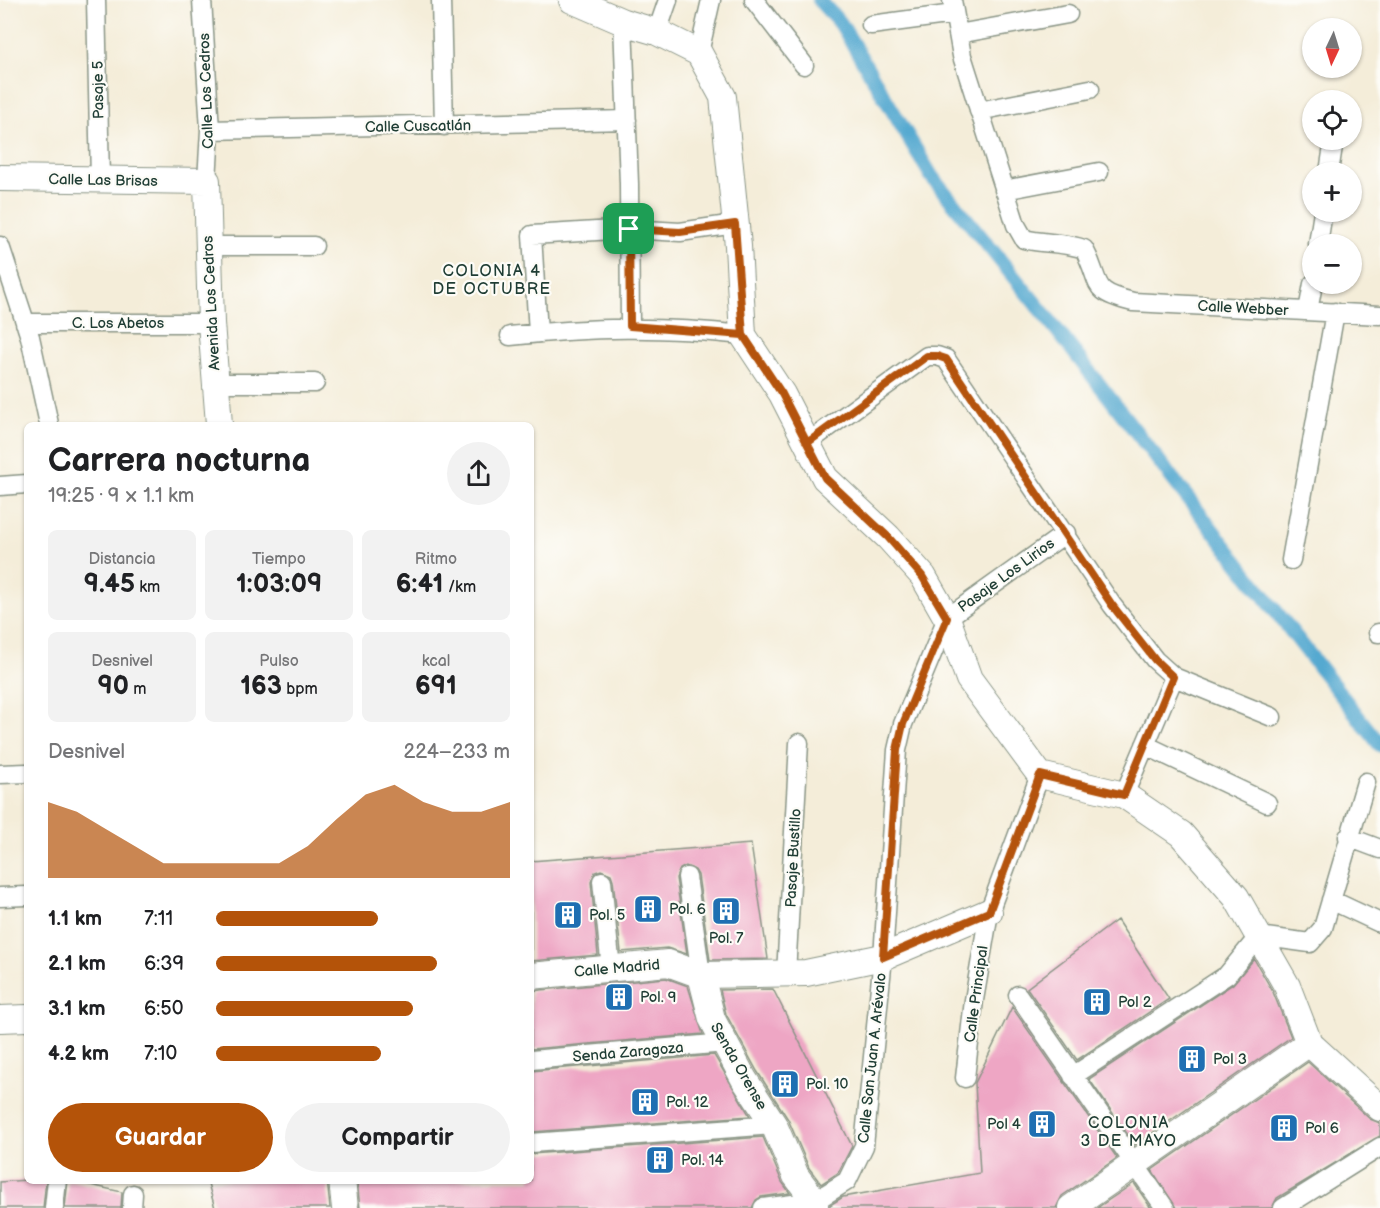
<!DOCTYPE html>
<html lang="es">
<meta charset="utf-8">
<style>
body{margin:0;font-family:"Balsamiq Sans",sans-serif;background:#f2f2f2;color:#202124;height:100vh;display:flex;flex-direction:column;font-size:22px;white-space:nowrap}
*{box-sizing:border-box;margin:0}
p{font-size:20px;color:#757577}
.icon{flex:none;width:33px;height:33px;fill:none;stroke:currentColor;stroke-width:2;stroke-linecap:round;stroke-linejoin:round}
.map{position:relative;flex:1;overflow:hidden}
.panel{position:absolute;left:24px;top:422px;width:510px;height:762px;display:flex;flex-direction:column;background:#fff;border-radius:9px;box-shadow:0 2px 4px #0004}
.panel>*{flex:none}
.needle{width:39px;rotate:184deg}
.buttons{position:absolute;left:1302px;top:18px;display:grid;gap:12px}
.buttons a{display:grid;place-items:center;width:60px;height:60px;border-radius:50%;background:#fff;box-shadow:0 2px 4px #0004;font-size:30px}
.pin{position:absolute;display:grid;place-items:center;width:51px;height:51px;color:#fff;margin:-26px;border-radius:12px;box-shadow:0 3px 9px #0006}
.round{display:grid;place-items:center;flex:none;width:63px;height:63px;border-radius:32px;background:#f2f2f2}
.headline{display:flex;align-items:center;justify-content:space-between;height:102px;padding:0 24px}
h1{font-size:33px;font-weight:800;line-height:45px}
.stats{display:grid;grid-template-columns:repeat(3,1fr);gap:9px;height:102px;padding:6px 24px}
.stats div{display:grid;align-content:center;border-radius:9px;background:#f2f2f2;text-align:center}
.stats b{font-size:26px;font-weight:800}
.stats small{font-size:16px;font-weight:400}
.stats p{font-size:16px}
.chart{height:168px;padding:12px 24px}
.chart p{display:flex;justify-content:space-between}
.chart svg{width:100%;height:108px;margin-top:6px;fill:#b45309;opacity:.7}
.action{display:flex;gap:12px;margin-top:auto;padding:12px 24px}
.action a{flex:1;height:69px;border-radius:36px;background:#b45309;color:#fff;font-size:24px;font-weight:800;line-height:69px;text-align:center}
.action a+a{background:#f2f2f2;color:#202124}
ul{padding:0 24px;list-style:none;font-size:20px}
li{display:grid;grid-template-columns:96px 72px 1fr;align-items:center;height:45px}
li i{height:15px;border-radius:8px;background:#b45309}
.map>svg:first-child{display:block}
</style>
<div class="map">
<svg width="1380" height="1208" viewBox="0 0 1380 1208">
<rect width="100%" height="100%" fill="#fdfcf7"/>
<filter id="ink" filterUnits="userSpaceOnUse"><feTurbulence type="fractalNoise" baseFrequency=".0167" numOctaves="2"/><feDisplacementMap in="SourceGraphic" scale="12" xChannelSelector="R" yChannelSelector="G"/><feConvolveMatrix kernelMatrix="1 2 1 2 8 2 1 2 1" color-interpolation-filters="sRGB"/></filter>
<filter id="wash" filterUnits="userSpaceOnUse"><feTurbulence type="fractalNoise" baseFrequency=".008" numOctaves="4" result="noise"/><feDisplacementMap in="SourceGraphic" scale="24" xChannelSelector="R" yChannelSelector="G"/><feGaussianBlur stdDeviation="1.35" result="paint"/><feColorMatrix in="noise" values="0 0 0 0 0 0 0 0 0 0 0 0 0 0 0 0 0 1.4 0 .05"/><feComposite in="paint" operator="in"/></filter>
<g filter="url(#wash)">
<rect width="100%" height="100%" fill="#f4edd9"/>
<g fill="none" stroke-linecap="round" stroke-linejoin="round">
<path stroke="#54a9d0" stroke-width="15" d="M819,0L841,24L932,177L1049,320L1380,745"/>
</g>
<g id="blocks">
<path fill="#eea6c4" d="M751,844L768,959L710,960L698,875L695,870L686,866L680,869L676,878L687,954L667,948L621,952L613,880L611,874L601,870L595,872L591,882L598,955L531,961V861Z
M1117,920L1169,999L1077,1060L1027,988Z
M1254,959L1273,992L1291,1037L1135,1145L1089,1079L1233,984Z
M666,978L688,986L703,1034L531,1049V991Z
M773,989L852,1146L838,1173L821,1184L809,1168L788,1119L757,1071L726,1014L720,990Z
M1012,1007L1117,1158L1062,1196L1056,1208H830V1205L843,1197L980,1173L975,1083Z
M714,1055L750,1116L531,1132V1071Z
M1308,1062L1370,1119L1380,1123V1136L1277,1198L1272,1208H1176L1152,1170Z
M763,1137L782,1182L790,1193L761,1197L756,1200L752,1208H360L357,1180H531V1154Z
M27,1180H46L43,1208H0V1182Z
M68,1180L122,1192L121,1208H65Z
M207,1180H327L330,1208H215Z
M1134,1183L1151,1208H1097Z"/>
</g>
</g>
<g filter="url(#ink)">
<use href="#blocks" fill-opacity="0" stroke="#8a9586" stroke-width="1.5"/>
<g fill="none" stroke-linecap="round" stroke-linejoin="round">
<g stroke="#8a9586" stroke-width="21">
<path id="street" d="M96,0L100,180
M202,0L210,130L207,181
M441,0L444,126
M754,0L804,65
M952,0L962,56L1016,225L1024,239C1044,244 1065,242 1084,249C1103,285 1088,291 1133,302L1380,315
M623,22L629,184L630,326
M871,25L954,14
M657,32L668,0
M958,34L1068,14
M699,53L711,0
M979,111L1090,89
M210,130L627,120
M1329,172L1334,140
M1004,190L1099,172
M1318,244L1323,212
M0,246L30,337L49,424
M208,246H314
M1308,311L1313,284
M25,323H211
M538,333L532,235L629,229L680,232L735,224
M510,336C591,327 662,326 743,335
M215,383H315
M807,443L927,356H937L946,359L1112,605L1155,660L1174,677L1272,717
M0,486L27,484
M1291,560L1335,312
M1378,633H1380
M1145,745L1267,803
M0,774L27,773
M1124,795L1174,677
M1348,837L1380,849
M687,877L701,975
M602,881L611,969
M0,897L27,896
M1331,900L1380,923
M786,974L799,743
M1018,995L1165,1208
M531,1060L725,1043
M1073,1076L1227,975L1259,936L1310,943L1323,928L1366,782
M965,1078L974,1000L989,912L1040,775
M531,1143L774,1125
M54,1208L57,1180
M132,1208L133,1194
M763,1208L815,1201L847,1181L864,1146L883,957L897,750L903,724L947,618L1066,533
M1283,1208L1380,1147"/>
</g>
<g stroke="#8a9586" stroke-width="28">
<path id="secondary" d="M572,0L623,22L657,32L699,53L723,97L738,246L743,335L782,394L825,478L888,537L923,576L947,618L969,679L1040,775L1124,795L1181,834L1236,897L1287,986L1309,1043L1380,1108
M0,178L207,181L211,323L219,424
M701,975L712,1019L744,1079L774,1125L796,1176L815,1201V1208
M531,976L668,963L701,975L806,973L883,957L989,912
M0,1019L27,1018
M342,1180L345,1208
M1071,1208L1309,1043"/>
</g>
<use href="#street" stroke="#fff" stroke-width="18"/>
<use href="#secondary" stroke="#fff" stroke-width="26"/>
</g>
</g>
<g fill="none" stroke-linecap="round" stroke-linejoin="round" filter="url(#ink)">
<g stroke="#fff" stroke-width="12">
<path id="route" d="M629,229L630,326L743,335L782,394L825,478L888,537L922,576L947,618L903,724L897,750L883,957L989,912L1040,775L1124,795L1173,677L1155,660L1112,605L946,359L937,356H927L807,443L782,394L743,335L735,224L680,232L629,229"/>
</g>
<use href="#route" stroke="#b45309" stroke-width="8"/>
</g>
<defs>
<g id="building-square" transform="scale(1.5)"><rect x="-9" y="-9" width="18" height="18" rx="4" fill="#1f6fb2" stroke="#fdfcf7"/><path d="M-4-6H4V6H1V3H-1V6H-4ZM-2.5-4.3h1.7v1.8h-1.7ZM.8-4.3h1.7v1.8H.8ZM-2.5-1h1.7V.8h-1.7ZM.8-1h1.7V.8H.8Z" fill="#fff"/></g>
</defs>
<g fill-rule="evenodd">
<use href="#building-square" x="648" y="909"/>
<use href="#building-square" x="726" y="911"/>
<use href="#building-square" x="568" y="915"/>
<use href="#building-square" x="619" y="997"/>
<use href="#building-square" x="1097" y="1002"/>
<use href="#building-square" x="1192" y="1059"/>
<use href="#building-square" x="785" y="1084"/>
<use href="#building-square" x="645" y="1102"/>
<use href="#building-square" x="1042" y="1124"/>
<use href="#building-square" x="1284" y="1128"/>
<use href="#building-square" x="660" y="1160"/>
</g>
<g text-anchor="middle" stroke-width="4.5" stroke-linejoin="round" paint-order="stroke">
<g font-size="15" fill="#1f3d34" stroke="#fdfcf7">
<text transform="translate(98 90) rotate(-91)" y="5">Pasaje 5</text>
<text transform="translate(206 91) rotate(-92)" y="5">Calle Los Cedros</text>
<text transform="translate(418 126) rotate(-1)" y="5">Calle Cuscatlán</text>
<text transform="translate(103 180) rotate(1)" y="5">Calle Las Brisas</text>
<text transform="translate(211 303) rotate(-93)" y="5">Avenida Los Cedros</text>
<text transform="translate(1243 308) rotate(3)" y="5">Calle Webber</text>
<text x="118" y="328">C. Los Abetos</text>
<text transform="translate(1006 575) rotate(-36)" y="5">Pasaje Los Lirios</text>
<text transform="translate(793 858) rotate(-87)" y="5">Pasaje Bustillo</text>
<text transform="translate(617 968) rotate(-5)" y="5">Calle Madrid</text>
<text transform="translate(976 994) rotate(-82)" y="5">Calle Principal</text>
<text transform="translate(628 1052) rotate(-5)" y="5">Senda Zaragoza</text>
<text transform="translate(872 1058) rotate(-84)" y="5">Calle San Juan A. Arévalo</text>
<text transform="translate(739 1066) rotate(60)" y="5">Senda Orense</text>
</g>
<g font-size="15" fill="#1f3d34" stroke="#fdfcf7" text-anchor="start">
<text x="669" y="914">Pol. 6</text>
<text x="589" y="920">Pol. 5</text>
<text x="726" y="943" text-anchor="middle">Pol. 7</text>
<text x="640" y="1002">Pol. 9</text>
<text x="1118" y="1007">Pol 2</text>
<text x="1213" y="1064">Pol 3</text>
<text x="806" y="1089">Pol. 10</text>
<text x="666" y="1107">Pol. 12</text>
<text x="1021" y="1129" text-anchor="end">Pol 4</text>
<text x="1305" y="1133">Pol 6</text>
<text x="681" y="1165">Pol. 14</text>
</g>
<g font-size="16" letter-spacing="1.5" fill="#1f3d34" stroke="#fdfcf7">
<text x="492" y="276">COLONIA 4<tspan x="492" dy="18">DE OCTUBRE</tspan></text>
<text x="1129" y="1128">COLONIA<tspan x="1129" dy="18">3 DE MAYO</tspan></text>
</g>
</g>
</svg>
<div class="buttons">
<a><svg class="needle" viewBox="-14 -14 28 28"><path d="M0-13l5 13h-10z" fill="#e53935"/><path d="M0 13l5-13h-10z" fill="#757577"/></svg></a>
<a><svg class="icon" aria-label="locate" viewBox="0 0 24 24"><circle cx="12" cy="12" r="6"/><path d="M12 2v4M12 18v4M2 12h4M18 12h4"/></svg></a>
<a>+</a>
<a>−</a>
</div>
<div class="pin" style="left:629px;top:229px;background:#1e9e55"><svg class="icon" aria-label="arrive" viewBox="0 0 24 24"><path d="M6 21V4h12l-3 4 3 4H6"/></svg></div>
<section class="panel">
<div class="headline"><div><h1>Carrera nocturna</h1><p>19:25 · 9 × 1.1 km</p></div><a class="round"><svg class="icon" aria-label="share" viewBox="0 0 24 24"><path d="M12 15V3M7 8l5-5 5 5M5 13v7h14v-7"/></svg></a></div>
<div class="stats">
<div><p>Distancia</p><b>9.45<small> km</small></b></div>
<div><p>Tiempo</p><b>1:03:09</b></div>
<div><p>Ritmo</p><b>6:41<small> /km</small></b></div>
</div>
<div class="stats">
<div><p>Desnivel</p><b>90<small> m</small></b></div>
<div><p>Pulso</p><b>163<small> bpm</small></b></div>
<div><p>kcal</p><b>691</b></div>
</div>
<div class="chart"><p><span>Desnivel</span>224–233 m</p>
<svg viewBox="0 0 160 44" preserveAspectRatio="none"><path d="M0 44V13L10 17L20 24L30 31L40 38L50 38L60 38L70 38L80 38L90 31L100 20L110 10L120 6L130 13L140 17L150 17L160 13V44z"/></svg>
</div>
<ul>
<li><b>1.1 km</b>7:11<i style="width:55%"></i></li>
<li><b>2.1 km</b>6:39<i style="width:75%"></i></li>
<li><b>3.1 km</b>6:50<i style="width:67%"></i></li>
<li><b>4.2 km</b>7:10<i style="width:56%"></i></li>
</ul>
<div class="action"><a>Guardar</a><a>Compartir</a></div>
</section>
</div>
